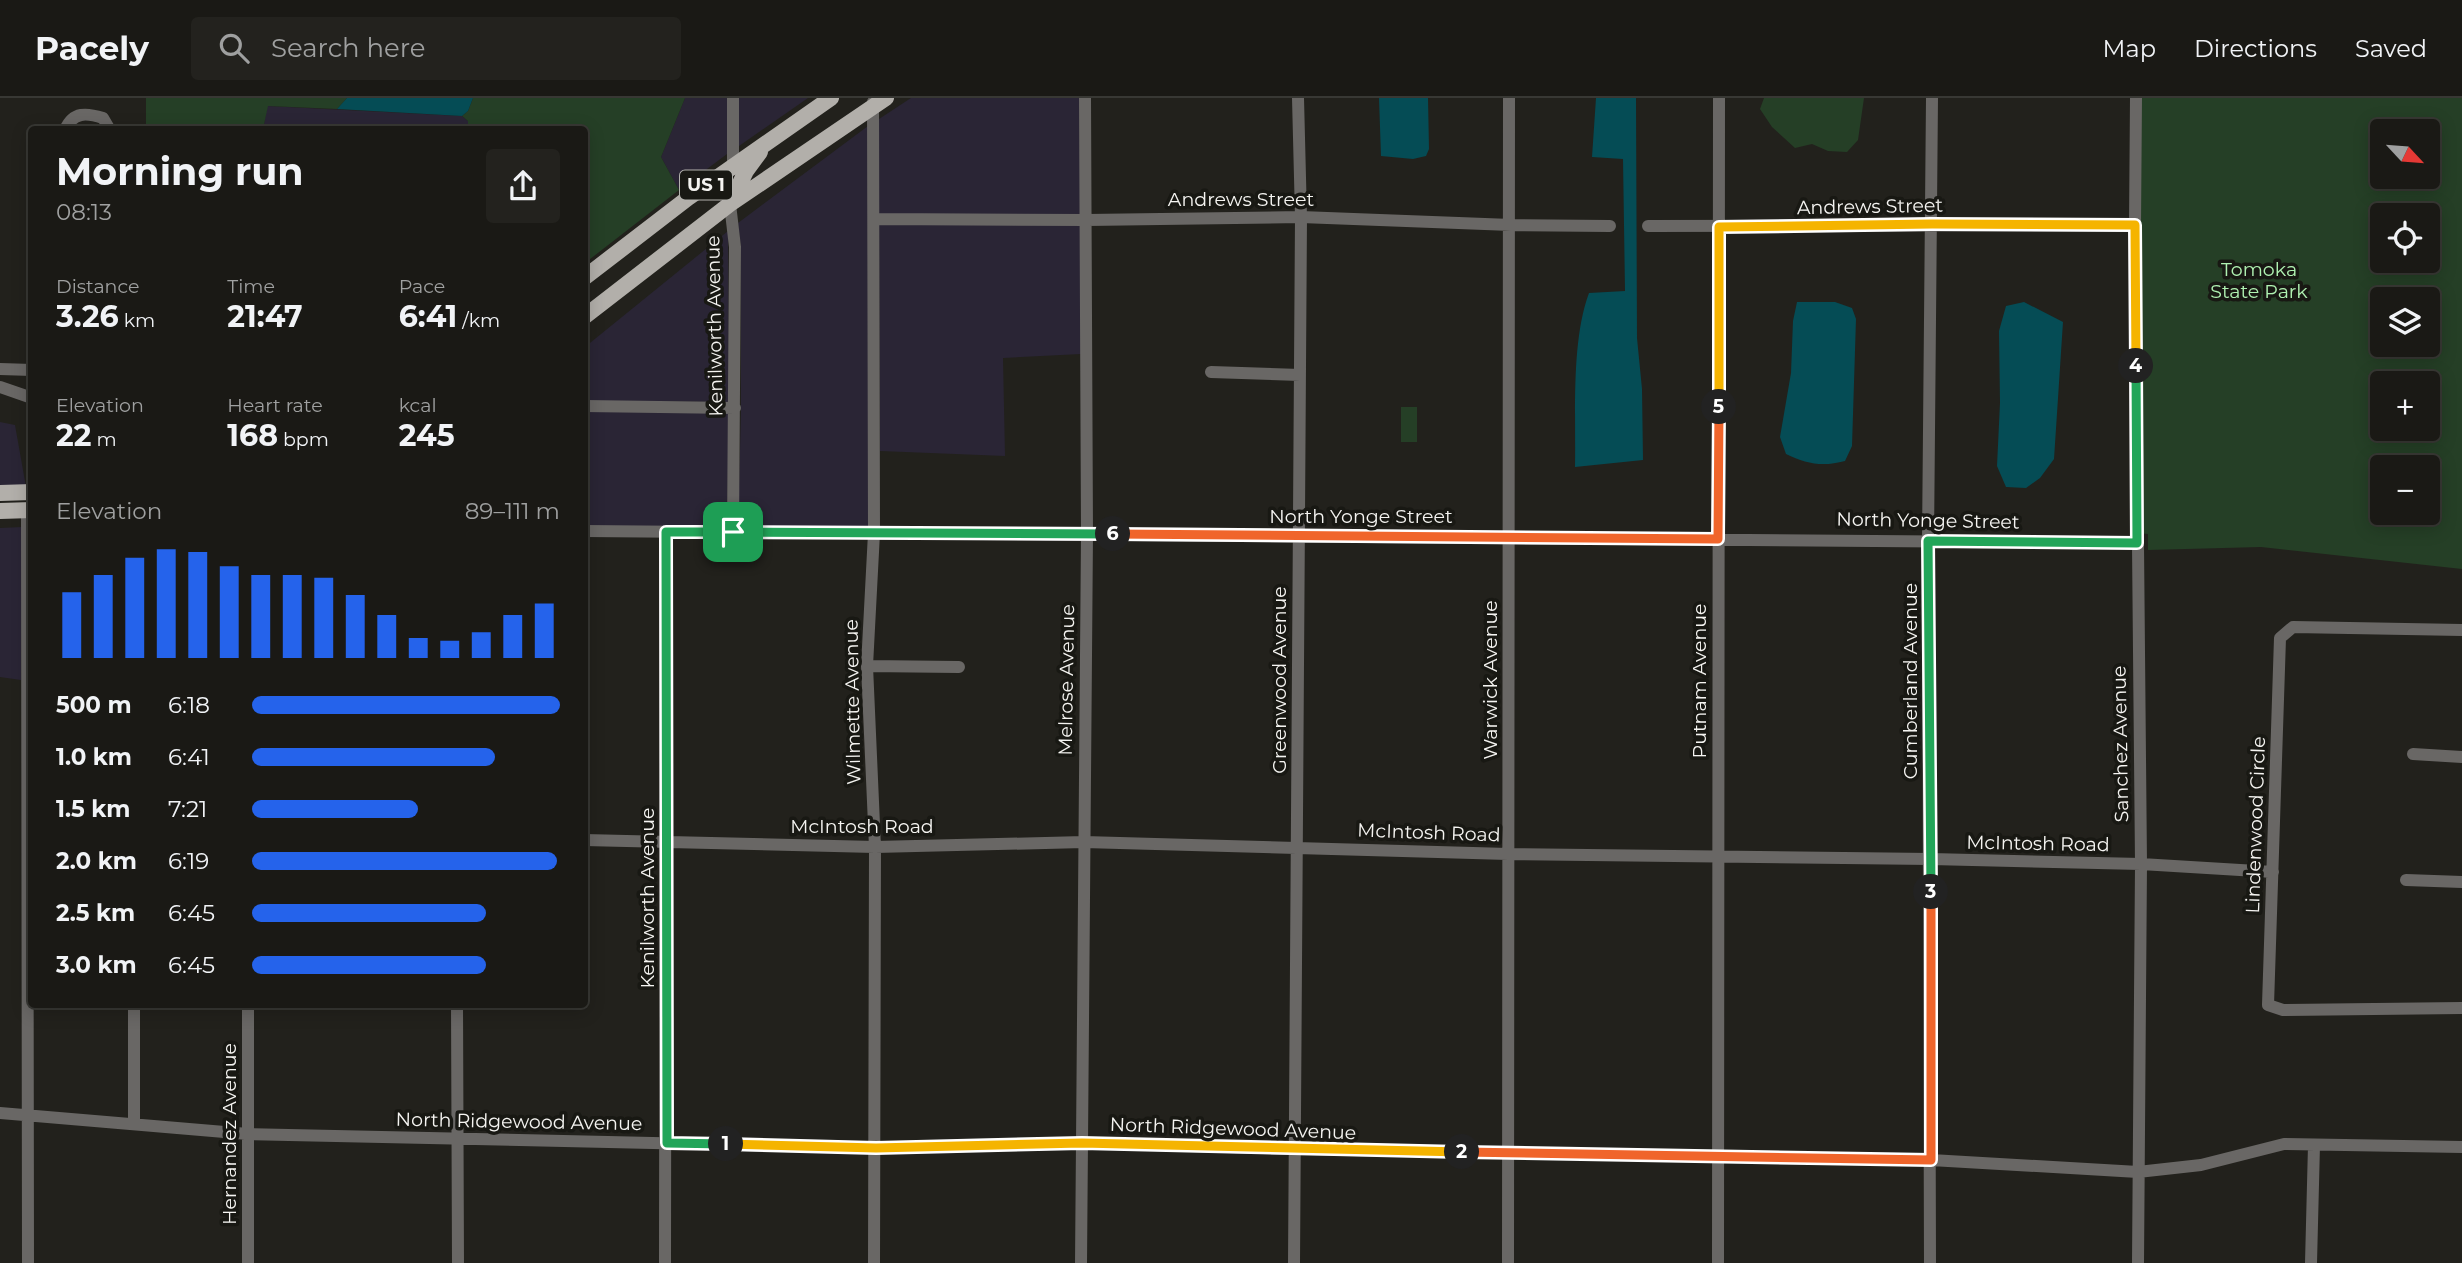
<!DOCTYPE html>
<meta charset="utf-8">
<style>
body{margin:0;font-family:Montserrat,sans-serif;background:#23221e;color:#f1f3f6;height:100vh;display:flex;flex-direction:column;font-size:26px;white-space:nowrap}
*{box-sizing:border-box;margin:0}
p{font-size:23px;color:#9fa0a0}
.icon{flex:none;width:38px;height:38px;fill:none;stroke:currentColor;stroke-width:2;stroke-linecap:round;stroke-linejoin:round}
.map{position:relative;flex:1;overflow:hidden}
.sheet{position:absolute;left:28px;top:28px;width:560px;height:882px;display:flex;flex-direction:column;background:#1a1915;border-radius:7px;box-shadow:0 4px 18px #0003,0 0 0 2px #383834}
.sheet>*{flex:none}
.needle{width:46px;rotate:116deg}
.fabs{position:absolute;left:2370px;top:21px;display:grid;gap:14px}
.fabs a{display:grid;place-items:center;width:70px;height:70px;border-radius:7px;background:#1a1915;box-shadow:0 4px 18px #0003,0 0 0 2px #383834;font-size:35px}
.pin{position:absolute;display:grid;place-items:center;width:60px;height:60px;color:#fff;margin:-30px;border-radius:14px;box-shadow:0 4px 10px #0006}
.km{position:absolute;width:35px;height:35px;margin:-18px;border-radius:50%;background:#222;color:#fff;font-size:19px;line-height:35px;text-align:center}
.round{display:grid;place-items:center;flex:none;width:74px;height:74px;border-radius:7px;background:#23221e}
.overview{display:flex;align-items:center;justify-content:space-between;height:119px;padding:0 28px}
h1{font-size:38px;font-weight:700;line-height:52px}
.stats{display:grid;grid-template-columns:repeat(3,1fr);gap:10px;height:119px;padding:7px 28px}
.stats div{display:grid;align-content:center}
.stats b{font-size:30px;font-weight:700}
.stats small{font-size:19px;font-weight:400}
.stats p{font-size:19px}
.chart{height:196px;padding:14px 28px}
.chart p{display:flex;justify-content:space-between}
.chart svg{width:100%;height:126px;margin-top:7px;stroke:#2563eb;stroke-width:6}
ul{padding:0 28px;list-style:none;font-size:23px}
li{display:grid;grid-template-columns:112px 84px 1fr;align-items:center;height:52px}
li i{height:18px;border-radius:9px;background:#2563eb}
header{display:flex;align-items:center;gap:42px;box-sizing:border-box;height:98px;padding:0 35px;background:#1a1915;border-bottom:2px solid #383834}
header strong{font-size:33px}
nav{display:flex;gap:38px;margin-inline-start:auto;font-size:24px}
.search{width:490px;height:63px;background:#23221e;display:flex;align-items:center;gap:18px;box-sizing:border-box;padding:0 24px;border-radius:7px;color:#9fa0a0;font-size:26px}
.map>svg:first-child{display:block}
</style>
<header>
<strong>Pacely</strong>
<div class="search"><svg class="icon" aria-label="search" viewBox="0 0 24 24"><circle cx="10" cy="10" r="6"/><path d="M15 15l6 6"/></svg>Search here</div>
<nav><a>Map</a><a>Directions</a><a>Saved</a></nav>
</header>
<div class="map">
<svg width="2462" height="1165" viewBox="0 0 2462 1165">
<rect width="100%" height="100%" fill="#22211c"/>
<path fill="#2a2535" d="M685,0H728L727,56L679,92L661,59Z
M739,0H808L739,48Z
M911,0H1079L1081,117L879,116V21Z
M267,8L462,18L468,23V32H263Z
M868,28L869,430L738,429L741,314V149L738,125Z
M879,126L1081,127V256L1003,260L1005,358L880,353Z
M728,133L729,304L585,303V249Z
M585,313L729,315L727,429L585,428Z
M0,324L15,327L26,389L0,390Z
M22,429L21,582L0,579V430Z"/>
<path fill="#253f26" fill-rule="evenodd" d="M146,0H347L337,11L268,8L263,31L146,32Z
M473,0H685L661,59L679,92L585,165L584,32L468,31V23L462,18L468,13Z
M1764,0H1864L1858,42L1847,54L1828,53L1812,46L1795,50L1772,29L1760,11Z
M2134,0H2462V471L2261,449L2148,452V436L2137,435ZM2382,33H2427V79H2382ZM2382,117H2427V163H2382ZM2382,201H2427V247H2382ZM2382,285H2427V331H2382ZM2382,369H2427V415H2382Z
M1401,309H1417V344H1401Z"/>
<path fill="#054c55" d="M347,0H473L468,13L462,18L337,11Z
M1379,0H1428L1429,51L1426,58L1413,61L1381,58Z
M1596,0H1636L1637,240L1642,291L1643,362L1575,369C1576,317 1571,243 1589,195L1625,193L1623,61L1592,59Z
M1797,204H1835L1852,210L1856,221L1852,348L1845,363C1823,369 1806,366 1786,356L1780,339L1791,275L1793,223Z
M2024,204L2063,224L2054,361L2040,380L2026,390L2006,389L1997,368L2000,305L1999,233L2006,208Z"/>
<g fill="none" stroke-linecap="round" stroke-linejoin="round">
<path stroke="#696765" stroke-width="12" d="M2136,0L2135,127L2141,766L2138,1165
M873,4L874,435L867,568L875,749L874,1165
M65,32C73,13 87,15 103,20L110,32
M733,67V0
M730,106L735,149L733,434
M874,121L1087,122L1301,119L1511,127L1610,128
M1648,128L2135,127
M0,271L32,272
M1211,274L1300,277
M0,289L32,300
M584,308L735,310
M27,413L28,1165
M584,433L2137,445
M2462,532L2293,529L2280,540L2268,907L2283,912L2462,910
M867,568L959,569
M2413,656L2462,659
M584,742L875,749L1084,744L1508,756L1931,761L2141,766L2273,774
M2406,782L2462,784
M248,906V1165
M457,906L458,1165
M0,1015L248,1036L876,1050L1082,1045L1295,1051L1931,1062L2138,1074L2201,1067L2284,1046L2462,1049
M134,1026V906
M665,1165L666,434
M1081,1165L1087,436L1085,0
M1294,1165L1301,119L1298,0
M1508,1165L1509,0
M1718,1165L1719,0
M1930,1165L1928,443L1932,0
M2311,1165L2314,1047"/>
<path stroke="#b2afaa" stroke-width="16" d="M731,104L746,73L760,54
M584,180L688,100L831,0
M584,219L730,106L886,0
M0,395L32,394
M0,413L32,412"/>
</g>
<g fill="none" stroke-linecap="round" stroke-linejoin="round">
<g stroke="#fff" stroke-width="14">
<path id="split-1" d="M726,1046L667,1045L666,434H733"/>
</g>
<g stroke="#fff" stroke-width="14">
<path id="split-2" d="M726,1046L876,1050L1082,1045L1462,1054"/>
</g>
<g stroke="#fff" stroke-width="14">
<path id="split-3" d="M1462,1054L1931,1062V794"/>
</g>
<g stroke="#fff" stroke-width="14">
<path id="split-4" d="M1931,794L1928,443L2137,445L2136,268"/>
</g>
<g stroke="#fff" stroke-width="14">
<path id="split-5" d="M1719,309V129L1932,126L2135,127L2136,268"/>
</g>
<g stroke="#fff" stroke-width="14">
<path id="split-6" d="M1113,436L1718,441L1719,309"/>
</g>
<g stroke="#fff" stroke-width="14">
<path id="split-7" d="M733,434L1113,436"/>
</g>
<use href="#split-1" stroke="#22a559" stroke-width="9"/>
<use href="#split-2" stroke="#f5b400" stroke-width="9"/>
<use href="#split-3" stroke="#f0652b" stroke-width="9"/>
<use href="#split-4" stroke="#22a559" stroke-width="9"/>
<use href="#split-5" stroke="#f5b400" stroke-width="9"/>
<use href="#split-6" stroke="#f0652b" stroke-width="9"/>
<use href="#split-7" stroke="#22a559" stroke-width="9"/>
</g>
<g text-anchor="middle" stroke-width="7" stroke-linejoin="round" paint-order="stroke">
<rect fill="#181813" stroke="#b3b2ae" stroke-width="2" x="680" y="72.5" width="52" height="29" rx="5"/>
<g font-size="18" font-weight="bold" fill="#f5f4f1">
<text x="706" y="93">US 1</text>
</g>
<g font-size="19" fill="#f5f4f1" stroke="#181813">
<text x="1241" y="108">Andrews Street</text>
<text transform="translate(1870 108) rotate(-1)" y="7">Andrews Street</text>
<text transform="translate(714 228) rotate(-91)" y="7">Kenilworth Avenue</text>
<text x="1361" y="425">North Yonge Street</text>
<text transform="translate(1928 422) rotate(1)" y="7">North Yonge Street</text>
<text transform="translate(1066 582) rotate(-89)" y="7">Melrose Avenue</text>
<text transform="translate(1279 582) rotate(-90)" y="7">Greenwood Avenue</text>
<text transform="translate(1490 582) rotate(-90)" y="7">Warwick Avenue</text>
<text transform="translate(1699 583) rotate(-90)" y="7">Putnam Avenue</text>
<text transform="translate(1910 583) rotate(-90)" y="7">Cumberland Avenue</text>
<text transform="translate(852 604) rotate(-91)" y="7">Wilmette Avenue</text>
<text transform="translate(2120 646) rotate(-91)" y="7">Sanchez Avenue</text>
<text transform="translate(2255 727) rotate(-88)" y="7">Lindenwood Circle</text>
<text x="862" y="735">McIntosh Road</text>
<text transform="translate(1429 734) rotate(2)" y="7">McIntosh Road</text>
<text transform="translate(2038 745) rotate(1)" y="7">McIntosh Road</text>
<text transform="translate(647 800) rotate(-90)" y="7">Kenilworth Avenue</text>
<text transform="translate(519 1023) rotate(1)" y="7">North Ridgewood Avenue</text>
<text transform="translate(1233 1030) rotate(2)" y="7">North Ridgewood Avenue</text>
<text transform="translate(229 1036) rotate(-90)" y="7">Hernandez Avenue</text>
</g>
<g font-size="19" fill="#b0f2b2" stroke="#181813">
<text x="2259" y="178">Tomoka<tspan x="2259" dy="22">State Park</tspan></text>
</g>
</g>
</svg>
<div class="fabs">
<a><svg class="needle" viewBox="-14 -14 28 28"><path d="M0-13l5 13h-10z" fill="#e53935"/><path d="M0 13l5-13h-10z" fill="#9fa0a0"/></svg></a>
<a><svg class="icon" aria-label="locate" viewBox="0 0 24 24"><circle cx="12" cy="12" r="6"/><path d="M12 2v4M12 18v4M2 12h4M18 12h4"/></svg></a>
<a><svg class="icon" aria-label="layers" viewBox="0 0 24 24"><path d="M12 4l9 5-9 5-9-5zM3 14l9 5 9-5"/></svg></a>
<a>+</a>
<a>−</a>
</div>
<div class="pin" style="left:733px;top:434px;background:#1e9e55"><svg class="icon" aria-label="arrive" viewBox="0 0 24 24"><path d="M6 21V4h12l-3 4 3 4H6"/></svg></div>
<b class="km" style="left:726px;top:1046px">1</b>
<b class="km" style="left:1462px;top:1054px">2</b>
<b class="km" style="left:1931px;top:794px">3</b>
<b class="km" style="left:2136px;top:268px">4</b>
<b class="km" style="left:1719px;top:309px">5</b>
<b class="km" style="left:1113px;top:436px">6</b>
<section class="sheet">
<div class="overview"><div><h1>Morning run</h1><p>08:13</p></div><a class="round"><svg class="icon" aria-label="share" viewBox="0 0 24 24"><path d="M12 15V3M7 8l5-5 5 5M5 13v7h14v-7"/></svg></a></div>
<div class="stats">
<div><p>Distance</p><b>3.26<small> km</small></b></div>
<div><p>Time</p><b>21:47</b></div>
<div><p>Pace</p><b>6:41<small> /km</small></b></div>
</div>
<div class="stats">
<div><p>Elevation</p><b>22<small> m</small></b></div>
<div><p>Heart rate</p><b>168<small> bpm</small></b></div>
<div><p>kcal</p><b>245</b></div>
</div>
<div class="chart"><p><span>Elevation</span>89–111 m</p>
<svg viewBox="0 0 160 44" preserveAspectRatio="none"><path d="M5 44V21M15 44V15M25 44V9M35 44V6M45 44V7M55 44V12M65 44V15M75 44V15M85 44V16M95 44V22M105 44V29M115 44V37M125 44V38M135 44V35M145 44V29M155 44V25"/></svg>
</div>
<ul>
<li><b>500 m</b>6:18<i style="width:100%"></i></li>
<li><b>1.0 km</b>6:41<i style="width:79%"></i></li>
<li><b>1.5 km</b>7:21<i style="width:54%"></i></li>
<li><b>2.0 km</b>6:19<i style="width:99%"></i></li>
<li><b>2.5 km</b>6:45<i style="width:76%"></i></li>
<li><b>3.0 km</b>6:45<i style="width:76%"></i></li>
</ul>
</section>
</div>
